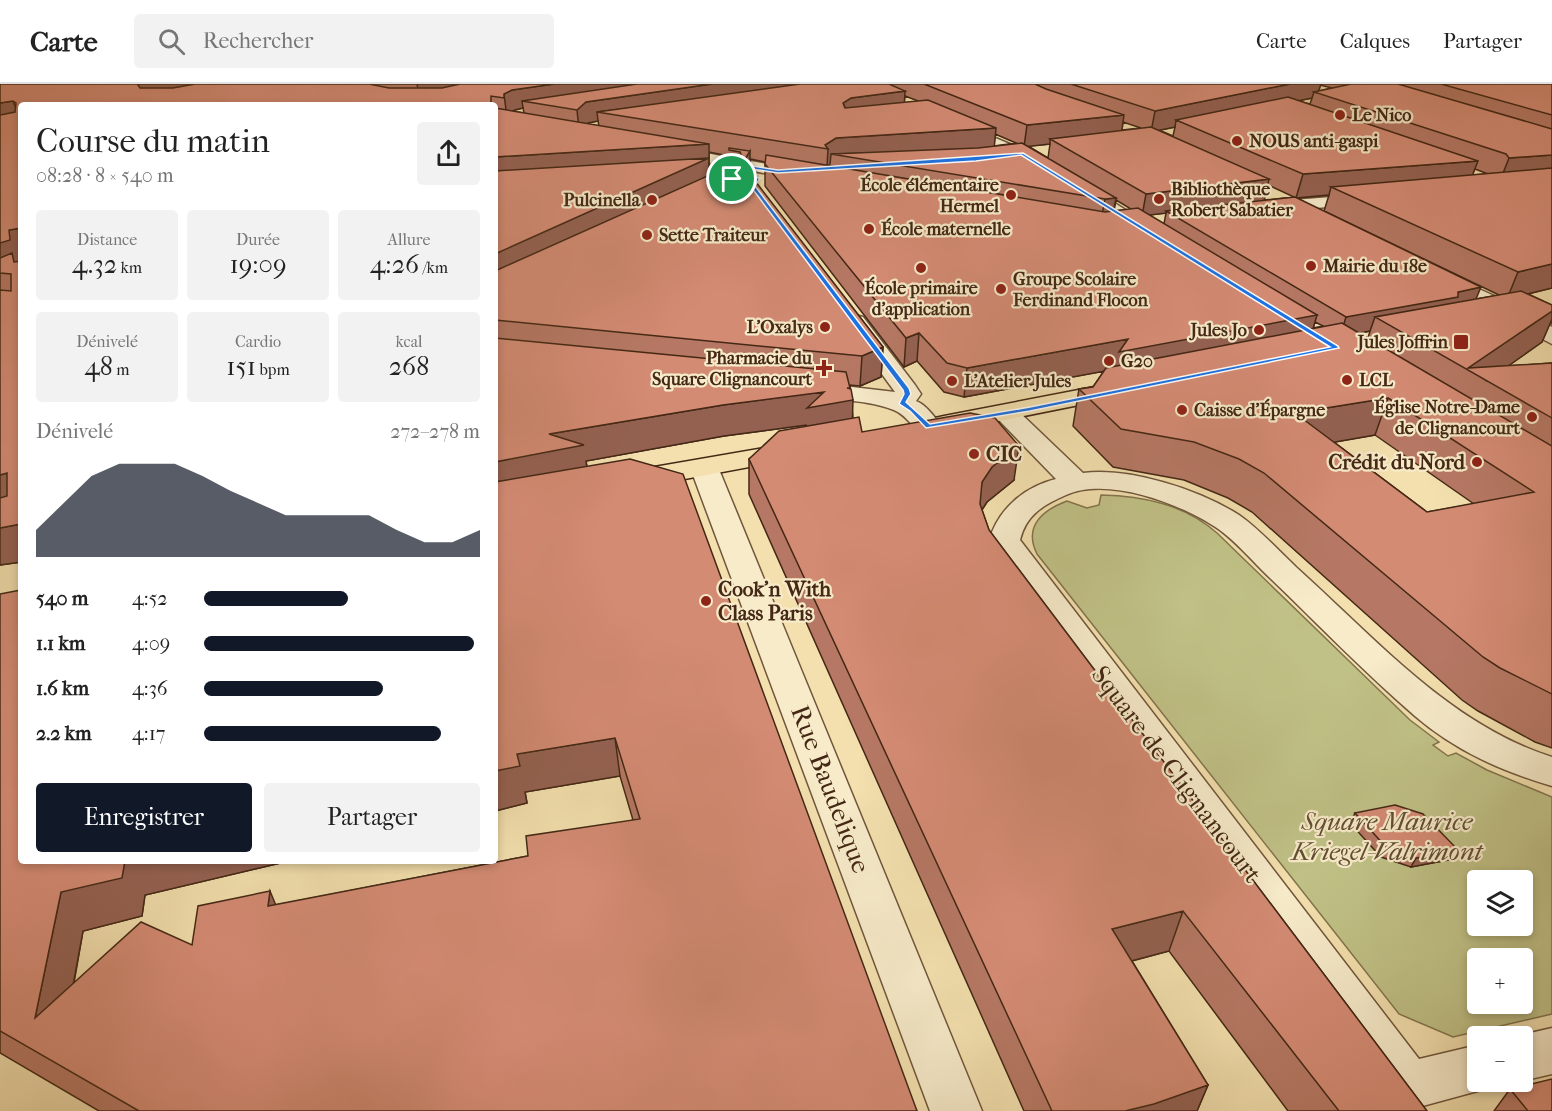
<!DOCTYPE html>
<html lang="fr">
<meta charset="utf-8">
<style>
body{margin:0;font-family:"IM FELL French Canon",serif;background:#f2f2f2;color:#222;height:100vh;display:flex;flex-direction:column;font-size:22px;white-space:nowrap}
*{box-sizing:border-box;margin:0}
p{font-size:20px;color:#767676}
.icon{flex:none;width:33px;height:33px;fill:none;stroke:currentColor;stroke-width:2;stroke-linecap:round;stroke-linejoin:round}
.map{position:relative;flex:1;overflow:hidden}
.details{position:absolute;left:18px;top:18px;width:480px;height:762px;display:flex;flex-direction:column;background:#fff;border-radius:6px;box-shadow:0 3px 9px #0003}
.details>*{flex:none}
.fabs{position:absolute;left:1467px;top:786px;display:grid;gap:12px}
.fabs a{display:grid;place-items:center;width:66px;height:66px;border-radius:6px;background:#fff;box-shadow:0 3px 9px #0003;font-size:30px}
.pin{position:absolute;display:grid;place-items:center;width:51px;height:51px;color:#fff;margin:-26px;border:3px solid #fff;border-radius:50%;box-shadow:0 2px 6px #0007}
.round{display:grid;place-items:center;flex:none;width:63px;height:63px;border-radius:6px;background:#f2f2f2}
.head{display:flex;align-items:center;justify-content:space-between;height:102px;padding:0 18px}
h1{font-size:33px;font-weight:600;line-height:45px}
.figures{display:grid;grid-template-columns:repeat(3,1fr);gap:9px;height:102px;padding:6px 18px}
.figures div{display:grid;align-content:center;border-radius:6px;background:#f2f2f2;text-align:center}
.figures b{font-size:26px;font-weight:600}
.figures small{font-size:16px;font-weight:400}
.figures p{font-size:16px}
.chart{height:168px;padding:12px 18px}
.chart p{display:flex;justify-content:space-between}
.chart svg{width:100%;height:108px;margin-top:6px;fill:#111827;opacity:.7}
.cta{display:flex;gap:12px;margin-top:auto;padding:12px 18px}
.cta a{flex:1;height:69px;border-radius:6px;background:#111827;color:#fff;font-size:24px;font-weight:600;line-height:69px;text-align:center}
.cta a+a{background:#f2f2f2;color:#222}
ul{padding:0 18px;list-style:none;font-size:20px}
li{display:grid;grid-template-columns:96px 72px 1fr;align-items:center;height:45px}
li i{height:15px;border-radius:8px;background:#111827}
header{display:flex;align-items:center;gap:36px;box-sizing:border-box;height:84px;padding:0 30px;background:#fff;border-bottom:2px solid #e0e0e0}
header strong{font-size:28px}
nav{display:flex;gap:33px;margin-inline-start:auto;font-size:21px}
.search{width:420px;height:54px;background:#f2f2f2;display:flex;align-items:center;gap:15px;box-sizing:border-box;padding:0 21px;border-radius:6px;color:#767676;font-size:22px}
.map>svg:first-child{display:block}
</style>
<header>
<strong>Carte</strong>
<div class="search"><svg class="icon" aria-label="search" viewBox="0 0 24 24"><circle cx="10" cy="10" r="6"/><path d="M15 15l6 6"/></svg>Rechercher</div>
<nav><a>Carte</a><a>Calques</a><a>Partager</a></nav>
</header>
<div class="map">
<svg width="1552" height="1027" viewBox="0 0 1552 1027">
<rect width="100%" height="100%" fill="#f3e0ae"/>
<filter id="stains"><feTurbulence type="fractalNoise" baseFrequency=".00333" numOctaves="4"/><feColorMatrix values="0 0 0 0 .2 0 0 0 0 .09 0 0 0 0 .02 0 0 0 .5 -.17"/></filter>
<radialGradient id="worn" r=".72"><stop offset=".6" stop-color="#630" stop-opacity="0"/><stop offset="1" stop-color="#630" stop-opacity=".3"/></radialGradient>
<path fill="#c0c186" stroke="#82744e" stroke-width="1.5" fill-rule="evenodd" d="M1101,411C1143,412 1184,420 1217,449L1410,636L1439,658L1433,661L1448,672L1456,669L1487,686L1552,713V930L1453,953L1399,930L1037,470C1023,442 1043,426 1067,417L1087,424L1099,421ZM1478,796H1522V842H1478ZM1478,874H1522V920H1478Z"/>
<g fill="none" stroke-linecap="round" stroke-linejoin="round">
<g stroke="#70563b" stroke-width="3">
<path id="minor" d="M952,36L1041,73L1164,150L1161,154H1147L1029,79L947,43L945,40L947,37Z
M666,62L807,87L815,92L807,97L660,70L658,67Z
M1371,110L1377,111L1380,115L1377,119L1267,128L1258,123L1267,118Z
M1437,186L1523,225L1552,243V260L1430,196L1427,192L1430,188Z
M855,231L863,233L915,301L921,310L916,317C926,321 935,333 941,342L937,348C913,354 913,334 894,326C864,314 831,318 800,310L797,305L800,300L809,298L895,308L844,238L847,233Z
M1006,322L1015,324L1083,389C1130,383 1200,406 1239,431C1259,445 1278,466 1296,483C1374,553 1450,641 1552,673V702C1501,687 1456,667 1415,632C1365,589 1318,540 1270,494C1253,478 1236,457 1217,444C1181,420 1108,392 1066,411C1043,421 1026,431 1020,456L1419,975L1478,961V998H1498L1496,1002L1408,1026L1390,1019L989,457C998,425 1024,403 1056,395L993,330L997,324Z
M704,375L714,377L718,383L982,1027H930L690,383L694,377Z
M1552,944V990L1522,997V952H1517Z"/>
</g>
<g stroke="#442815" stroke-width="3">
<path id="major" d="M1120,298L1129,301L1133,306L1129,311L944,348L935,346L931,340L935,334L944,332Z
M793,359L803,361L807,367L803,373L631,405L621,402L617,396L621,390L631,387Z"/>
</g>
<use href="#minor" fill="#f7ebca" fill-rule="evenodd"/>
<use href="#major" fill="#f3e0ae" fill-rule="evenodd"/>
</g>
<path fill="#b67864" stroke="#442815" stroke-width="1.5" fill-rule="evenodd" d="M0,0H1552V204L1528,210L1552,221V240L1550,239L1542,258L1508,282L1552,279V664L1535,658L1478,627L1462,616L1252,428L1228,414L1184,396L1113,383L1073,342L1079,305L1093,303L1104,287L964,313L944,308L917,277L904,283L765,102V78L750,75V91L883,263L881,293L860,302L850,301L853,334L862,348L1014,396L987,418L982,426L989,446L1427,1027H1288L1169,867L1132,877L1208,1001L1197,1027H1024L749,410V375L806,342V341L724,352L586,377L587,382L917,1027H99L0,969V510L21,777H289L145,811L142,832L83,847L74,899L192,861L276,821L528,772L633,736L620,692L525,708L527,719L495,727V21H21V172H19L21,478L0,481ZM1320,1L1332,4L1319,7ZM905,12L918,17L904,19ZM1312,14L1310,20L1298,17L1301,16ZM523,24L524,29L512,27L515,26ZM598,37L599,42L587,40L588,39ZM1123,38L1141,44L1122,46ZM1175,43L1173,52L1159,46ZM995,50L1016,59L994,62ZM1050,60L1048,74L1028,62ZM709,68L729,72V82L709,91ZM1475,85L1488,90L1472,91ZM1268,101L1294,113L1264,116ZM1329,111L1324,127L1499,211L1476,215L1297,114ZM1116,116L1131,125L1114,127ZM1166,129L1164,140L1149,131ZM1315,238L1323,242L1313,244ZM1370,247L1368,254L1360,249ZM1375,351L1474,420L1427,428L1334,358Z
M1355,729L1458,766L1453,775L1411,783L1381,773L1350,739Z
M1510,1005L1552,1027H1494Z"/>
<path fill="#946151" stroke="#442815" stroke-width="1.5" d="M139,0H240L144,21L138,1Z
M417,0H494L420,18Z
M554,0H633L634,8L522,17L523,24L515,26L507,30V34L504,10L512,6Z
M712,0H838L597,28L598,37L588,39L579,46L577,26L586,18Z
M1290,0H1321L1318,9L1314,8L1312,14L1187,40L1176,36L1175,43L1151,48L1155,27Z
M905,7L904,27L851,35L843,19L851,14Z
M13,17L21,37L0,41V19Z
M1124,31L1121,52L1050,55V60L1024,63L1027,41Z
M996,44L994,66L831,70L830,80L827,82L828,65L825,61L836,54Z
M709,60V97L495,199V73Z
M750,67V90L742,103V80Z
M1552,71V93L1500,97L1509,74Z
M1478,77L1469,100L1331,103L1329,111L1296,114L1303,90Z
M1269,95L1264,117L1166,127V129L1142,132L1146,110Z
M1116,114L1112,134L1101,136L1105,115Z
M21,144V172H19L21,182L0,188V159L9,146Z
M1552,180V204L1507,215L1518,188Z
M1481,203L1473,222L1375,233L1370,247L1340,253L1346,233Z
M1552,227V235L1542,258L1487,297L1468,284Z
M1317,231L1309,259L1116,285L964,313L967,284L1128,255Z
M919,249L917,277L904,283L906,254Z
M883,263L881,293L860,302L862,272Z
M850,304V316H853L852,347L806,355V341L724,352L586,377L588,393L495,412V378L549,350L723,321Z
M1388,314L1375,351L1284,367L1295,329Z
M1019,362L1014,396L987,418L977,433L982,398L992,383Z
M7,389L21,419L0,430V391Z
M21,440V478L0,481V444Z
M615,654L620,692L525,708L527,719L495,727V687L517,670Z
M1458,766L1453,775L1411,783L1416,774Z
M125,777H289L145,811L142,832L83,847L60,972L35,934L61,808Z
M270,807L286,846L268,822Z
M1183,827L1169,867L1101,885L1112,845Z
M1208,1001L1197,1027H1125Z"/>
<path fill="#d48b74" stroke="#442815" stroke-width="1.5" fill-rule="evenodd" d="M0,0H139L138,1L140,4H173L195,0H369L389,4H442L460,0H554L512,6L504,10V14L491,12V21H21V144L9,146L10,156L0,159V31L15,28L16,19L13,17L0,19Z
M637,0H712L586,18L577,26L522,17Z
M800,0H889L905,7L851,14L843,19L845,24L928,16L996,44L836,54L825,61L828,65L597,28Z
M924,0H1035L1046,5L1124,31L1027,41Z
M1071,0H1290L1155,27Z
M1351,0H1398L1552,45V71L1509,74L1506,70L1314,8Z
M1441,0H1552V31Z
M1288,13L1478,77L1303,90L1176,36Z
M495,24L709,60L495,73Z
M1151,43L1269,95L1146,110L1050,55Z
M1022,59L1116,114L1105,115L831,70L978,64Z
M729,64L750,67L742,80L883,263L862,272L495,236V187L739,78L742,73L740,68L729,66Z
M766,71L1105,128L1138,124L1317,231L1119,268L1128,255L967,284L947,279L919,249L906,254L765,80Z
M709,74L495,170V87Z
M1552,84V180L1518,188L1331,103Z
M1295,113L1481,203L1458,208V213L1346,233L1166,127Z
M12,169L14,178L21,177V440L0,444V414L7,412V389L0,391V206L11,207V190L0,189V174Z
M1521,207L1552,221V227L1468,284L1552,279V334L1375,233Z
M1342,239L1552,362V610L1500,584L1483,573L1264,389L1239,375L1194,358L1121,345L1079,305L1093,303L1106,284ZM1388,314L1534,408L1427,428L1295,329Z
M495,254L846,288L850,304H847L851,305L853,316L807,324L824,308L723,321L549,350L584,361L495,378Z
M970,329L995,334L1019,362L992,383L982,398L980,420L989,446L1427,1027H1339L1183,827L1112,845L1208,1001L1154,1020L1125,1027H1052L749,375L779,347L859,333L862,348Z
M630,375L683,390L917,1027H139L0,947V510L21,506V777H125L122,794L61,808L35,934L141,838L192,861L198,822L270,807L268,822L528,772L526,752L640,735L615,654L517,670L520,682L495,687V398Z
M1395,721L1423,730L1458,766L1416,774L1386,763L1355,729Z
M1552,995V1027H1528L1510,1005Z"/>
<path fill="#1a73e8" stroke="#fff" stroke-width="1.5" fill-rule="evenodd" d="M1023,69L1338,262L1339,264L1030,327L926,344L910,327L899,320L904,310L903,306L751,103L755,96H732L713,90L752,82L778,86ZM1021,71L1330,263L1030,323L930,340L906,318L911,310L909,304L755,102L760,94L722,91L752,85L778,89L976,77Z"/>
<g fill="#8f2418" stroke="#f7ebca" stroke-width="2">
<circle cx="1340" cy="31" r="6"/>
<circle cx="1237" cy="57" r="6"/>
<circle cx="1011" cy="111" r="6"/>
<circle cx="1159" cy="115" r="6"/>
<circle cx="652" cy="116" r="6"/>
<circle cx="869" cy="145" r="6"/>
<circle cx="647" cy="151" r="6"/>
<circle cx="1311" cy="182" r="6"/>
<circle cx="921" cy="184" r="6"/>
<circle cx="1001" cy="205" r="6"/>
<circle cx="825" cy="243" r="6"/>
<circle cx="1259" cy="246" r="6"/>
<rect x="1453" y="250" width="16" height="16" rx="3"/>
<circle cx="1109" cy="277" r="6"/>
<path d="M821 275h6v6h6v6h-6v6h-6v-6h-6v-6h6z"/>
<circle cx="1347" cy="296" r="6"/>
<circle cx="952" cy="297" r="6"/>
<circle cx="1182" cy="326" r="6"/>
<circle cx="1532" cy="333" r="6"/>
<circle cx="974" cy="370" r="6"/>
<circle cx="1477" cy="378" r="6"/>
<circle cx="706" cy="517" r="6"/>
</g>
<g text-anchor="middle" stroke-width="4.5" stroke-linejoin="round" paint-order="stroke">
<g font-size="18" font-weight="bold" fill="#442815" stroke="#f7ebca" text-anchor="start">
<text x="1352" y="37">Le Nico</text>
<text x="1249" y="63">NOUS anti-gaspi</text>
<text x="999" y="107" text-anchor="end">École élémentaire<tspan x="999" dy="21">Hermel</tspan></text>
<text x="1171" y="111">Bibliothèque<tspan x="1171" dy="21">Robert Sabatier</tspan></text>
<text x="640" y="122" text-anchor="end">Pulcinella</text>
<text x="881" y="151">École maternelle</text>
<text x="659" y="157">Sette Traiteur</text>
<text x="1323" y="188">Mairie du 18e</text>
<text x="1013" y="201">Groupe Scolaire<tspan x="1013" dy="21">Ferdinand Flocon</tspan></text>
<text x="921" y="210" text-anchor="middle">École primaire<tspan x="921" dy="21">d'application</tspan></text>
<text x="813" y="249" text-anchor="end">L'Oxalys</text>
<text x="1247" y="252" text-anchor="end">Jules Jo</text>
<text x="1448" y="264" text-anchor="end">Jules Joffrin</text>
<text x="812" y="280" text-anchor="end">Pharmacie du<tspan x="812" dy="21">Square Clignancourt</tspan></text>
<text x="1121" y="283">G20</text>
<text x="1359" y="302">LCL</text>
<text x="964" y="303">L'Atelier Jules</text>
<text x="1520" y="329" text-anchor="end">Église Notre-Dame<tspan x="1520" dy="21">de Clignancourt</tspan></text>
<text x="1194" y="332">Caisse d'Épargne</text>
</g>
<g font-size="21" font-weight="bold" fill="#442815" stroke="#f7ebca" text-anchor="start">
<text x="986" y="377">CIC</text>
<text x="1465" y="385" text-anchor="end">Crédit du Nord</text>
<text x="718" y="512">Cook'n With<tspan x="718" dy="24">Class Paris</tspan></text>
</g>
<g font-size="26" fill="#442815" stroke="#f7ebca">
<text transform="translate(1177 690) rotate(53)" y="9">Square de Clignancourt</text>
<text transform="translate(831 705) rotate(69)" y="9">Rue Baudelique</text>
</g>
<g font-size="26" font-style="italic" fill="#634e31" stroke="#f7ebca">
<text x="1387" y="746">Square Maurice<tspan x="1387" dy="30">Kriegel-Valrimont</tspan></text>
</g>
</g>
<rect width="100%" height="100%" filter="url(#stains)"/>
<rect width="100%" height="100%" fill="url(#worn)"/>
</svg>
<div class="fabs">
<a><svg class="icon" aria-label="layers" viewBox="0 0 24 24"><path d="M12 4l9 5-9 5-9-5zM3 14l9 5 9-5"/></svg></a>
<a>+</a>
<a>−</a>
</div>
<div class="pin" style="left:732px;top:95px;background:#1e9e55"><svg class="icon" aria-label="arrive" viewBox="0 0 24 24"><path d="M6 21V4h12l-3 4 3 4H6"/></svg></div>
<section class="details">
<div class="head"><div><h1>Course du matin</h1><p>08:28 · 8 × 540 m</p></div><a class="round"><svg class="icon" aria-label="share" viewBox="0 0 24 24"><path d="M12 15V3M7 8l5-5 5 5M5 13v7h14v-7"/></svg></a></div>
<div class="figures">
<div><p>Distance</p><b>4.32<small> km</small></b></div>
<div><p>Durée</p><b>19:09</b></div>
<div><p>Allure</p><b>4:26<small> /km</small></b></div>
</div>
<div class="figures">
<div><p>Dénivelé</p><b>48<small> m</small></b></div>
<div><p>Cardio</p><b>151<small> bpm</small></b></div>
<div><p>kcal</p><b>268</b></div>
</div>
<div class="chart"><p><span>Dénivelé</span>272–278 m</p>
<svg viewBox="0 0 160 44" preserveAspectRatio="none"><path d="M0 44V33L10 22L20 11L30 6L40 6L50 6L60 11L70 17L80 22L90 27L100 27L110 27L120 27L130 33L140 38L150 38L160 33V44z"/></svg>
</div>
<ul>
<li><b>540 m</b>4:52<i style="width:52%"></i></li>
<li><b>1.1 km</b>4:09<i style="width:98%"></i></li>
<li><b>1.6 km</b>4:36<i style="width:65%"></i></li>
<li><b>2.2 km</b>4:17<i style="width:86%"></i></li>
</ul>
<div class="cta"><a>Enregistrer</a><a>Partager</a></div>
</section>
</div>
